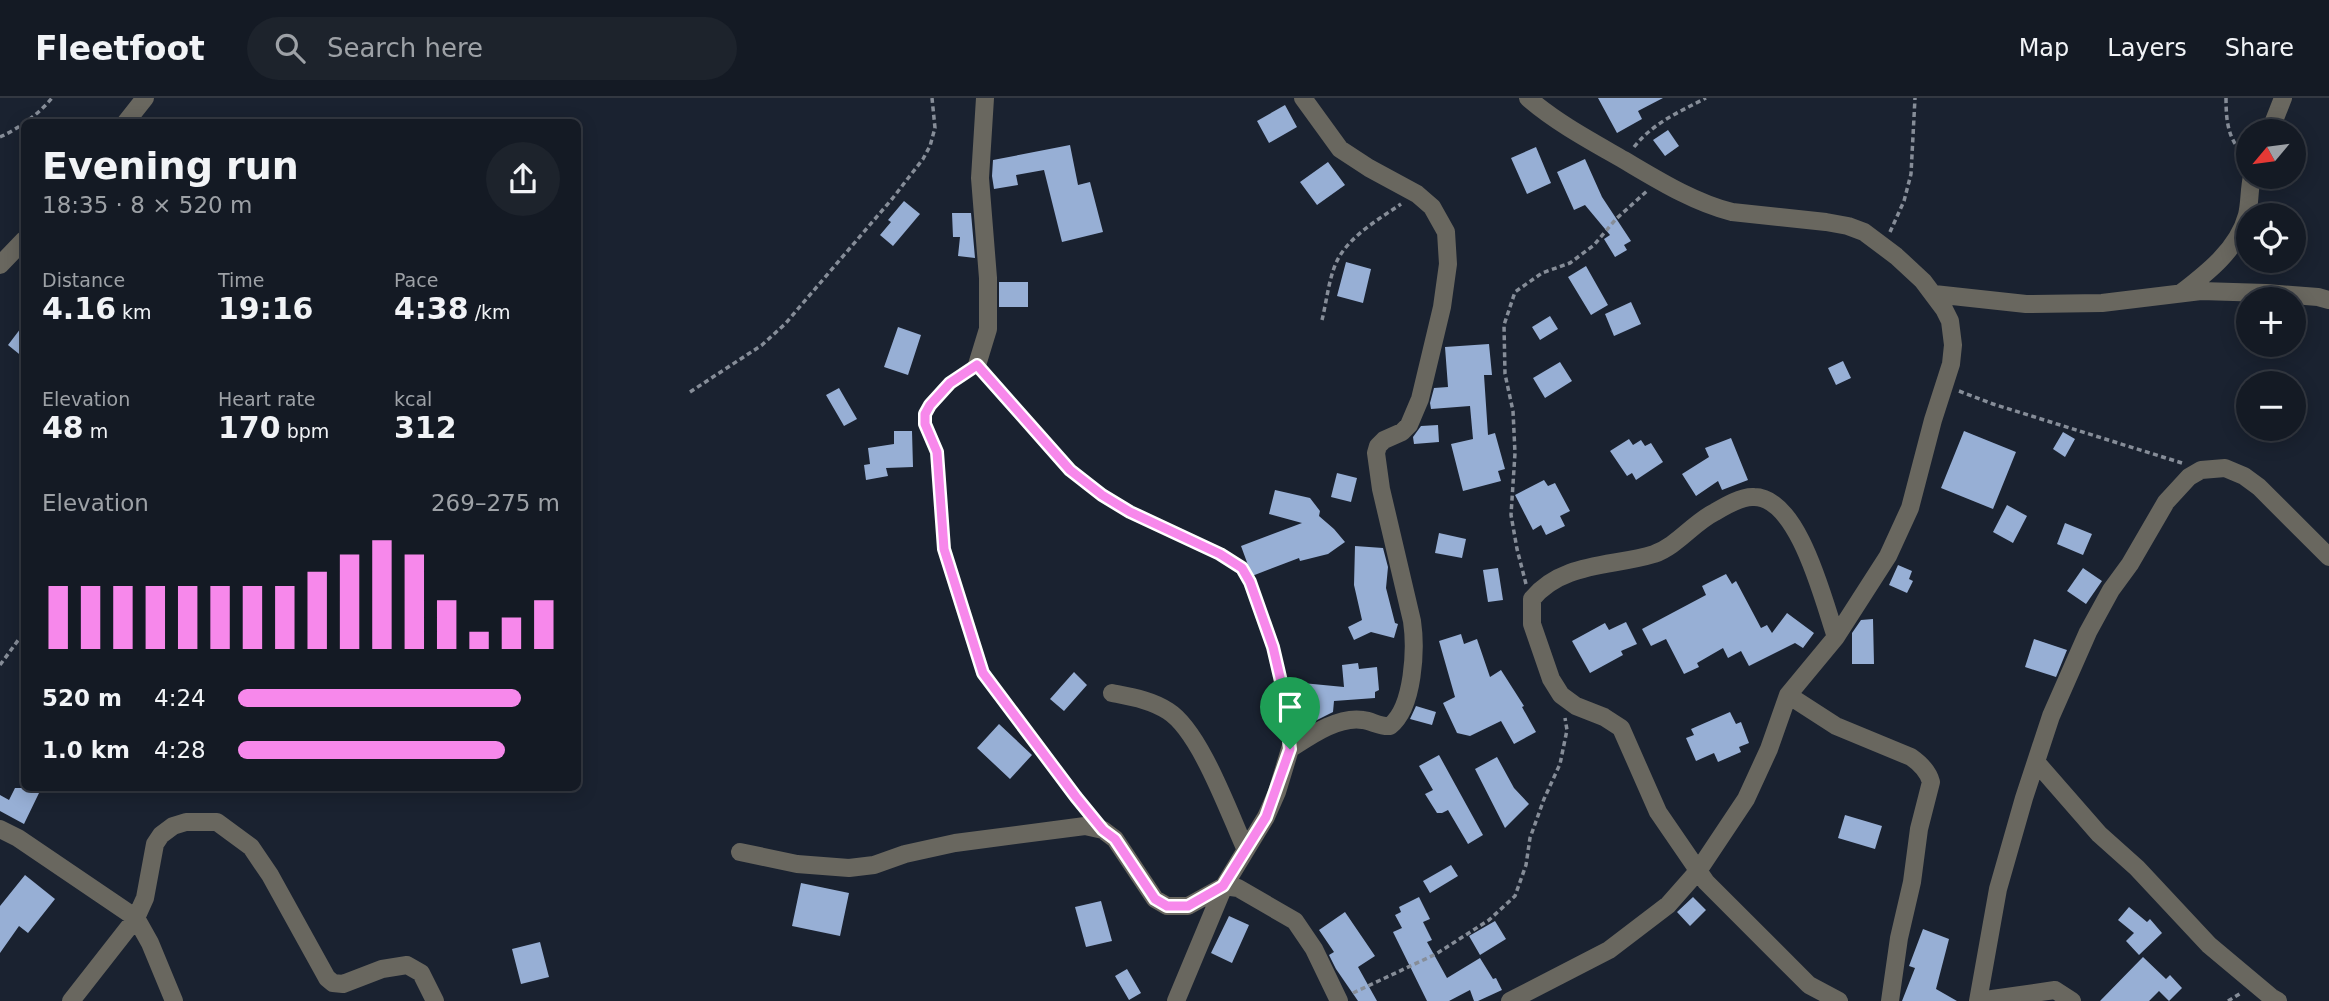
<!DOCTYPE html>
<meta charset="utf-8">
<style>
body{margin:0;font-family:"DejaVu Sans",sans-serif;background:#1d232c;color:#f1f3f6;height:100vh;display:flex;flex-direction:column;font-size:26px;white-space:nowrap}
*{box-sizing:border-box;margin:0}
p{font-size:23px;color:#9da1a6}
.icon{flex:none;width:38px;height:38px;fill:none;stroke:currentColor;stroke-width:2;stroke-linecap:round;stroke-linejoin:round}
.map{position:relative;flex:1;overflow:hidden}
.details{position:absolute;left:21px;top:21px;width:560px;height:672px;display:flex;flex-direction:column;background:#141a24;border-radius:10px;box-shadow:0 4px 18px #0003,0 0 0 2px #333841}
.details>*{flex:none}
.needle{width:46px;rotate:241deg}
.controls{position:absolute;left:2236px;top:21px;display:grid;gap:14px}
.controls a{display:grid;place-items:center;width:70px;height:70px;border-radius:50%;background:#141a24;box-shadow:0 4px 18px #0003,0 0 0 2px #333841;font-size:35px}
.pin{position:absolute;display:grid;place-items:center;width:60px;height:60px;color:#fff;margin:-72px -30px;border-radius:50% 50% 50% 0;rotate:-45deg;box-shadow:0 0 7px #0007}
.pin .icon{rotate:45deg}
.round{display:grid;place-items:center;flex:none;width:74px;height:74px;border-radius:37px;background:#1d232c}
.summary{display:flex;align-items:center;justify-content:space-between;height:119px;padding:0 21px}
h1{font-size:38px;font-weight:800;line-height:52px}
.metrics{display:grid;grid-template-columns:repeat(3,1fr);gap:10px;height:119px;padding:7px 21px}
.metrics div{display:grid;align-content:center}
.metrics b{font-size:30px;font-weight:800}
.metrics small{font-size:19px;font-weight:400}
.metrics p{font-size:19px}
.chart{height:196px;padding:14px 21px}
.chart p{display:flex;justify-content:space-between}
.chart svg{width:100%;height:126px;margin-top:7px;stroke:#f788eb;stroke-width:6}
ul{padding:0 21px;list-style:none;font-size:23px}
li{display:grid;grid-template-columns:112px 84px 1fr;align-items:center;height:52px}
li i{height:18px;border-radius:9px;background:#f788eb}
header{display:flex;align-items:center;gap:42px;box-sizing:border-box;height:98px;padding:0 35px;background:#141a24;border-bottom:2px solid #333841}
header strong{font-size:33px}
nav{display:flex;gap:38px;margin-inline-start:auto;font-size:24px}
.search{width:490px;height:63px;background:#1d232c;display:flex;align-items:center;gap:18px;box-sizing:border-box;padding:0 24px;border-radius:38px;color:#9da1a6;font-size:26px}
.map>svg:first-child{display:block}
</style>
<header>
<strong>Fleetfoot</strong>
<div class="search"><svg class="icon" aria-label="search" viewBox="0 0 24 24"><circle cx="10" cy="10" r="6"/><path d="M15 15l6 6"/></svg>Search here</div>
<nav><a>Map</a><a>Layers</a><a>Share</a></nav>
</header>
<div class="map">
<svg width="2329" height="903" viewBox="0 0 2329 903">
<rect width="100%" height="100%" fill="#1a2230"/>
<path fill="#97afd5" d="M1598,0H1663L1638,13L1642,21L1617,35Z
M1285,7L1297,29L1269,45L1257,23Z
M1668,32L1679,48L1665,58L1653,42Z
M1070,47L1078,87L1090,84L1103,134L1062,144L1044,72L1016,77L1018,87L994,91L992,78L993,62Z
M1536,49L1551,85L1527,96L1511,60Z
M1585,61L1602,99L1631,143L1624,147L1627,152L1615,159L1604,141L1610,137L1585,107L1574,112L1557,74Z
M1328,64L1345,87L1317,107L1300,84Z
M904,103L920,116L893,148L880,137L891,124L888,122Z
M952,115H971L975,160L958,158L960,139H953Z
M1346,164L1371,171L1363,205L1337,198Z
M1586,168L1608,207L1591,217L1568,179Z
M999,184H1028V209H999Z
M1631,204L1641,226L1614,238L1605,216Z
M1550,218L1558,231L1540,242L1532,229Z
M24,226V260L8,247Z
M898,229L921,237L908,277L884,269Z
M1489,246L1492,277H1484L1488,337L1495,335L1505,371L1498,373L1501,383L1463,393L1451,346L1473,341L1470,308L1431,311L1430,305L1434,290L1448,289L1445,249Z
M1843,263L1851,280L1836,287L1828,270Z
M1560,264L1572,283L1545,300L1533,280Z
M839,290L857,321L844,328L826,297Z
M1438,327L1439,344L1414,346L1413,339L1421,328Z
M894,333H912L913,369L886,370L888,378L866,382L864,367L870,366L868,350L894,346Z
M1964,333L2016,354L1993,411L1941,390Z
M2063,334L2075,341L2065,359L2053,351Z
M1731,340L1748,382L1722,392L1718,383L1696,398L1682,376L1709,359L1705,350Z
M1629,341L1633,347L1641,342L1645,348L1651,345L1663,364L1636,382L1632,375L1627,378L1610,353Z
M1337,375L1357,380L1351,404L1331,399Z
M1544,382L1548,388L1555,385L1570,413L1560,418L1565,428L1546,437L1541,427L1533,432L1515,397Z
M1275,392L1310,400L1320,413L1319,418L1334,431L1345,444L1328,456L1300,463L1299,460L1252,478L1241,448L1302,425L1269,416Z
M2007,407L2027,418L2013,445L1993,434Z
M2065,425L2092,436L2083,457L2057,446Z
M1439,435L1466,441L1462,460L1435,455Z
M1355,448L1383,450L1388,469L1386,490L1395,525L1398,526L1394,540L1371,534L1354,542L1348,529L1362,522L1354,487Z
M1898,467L1912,473L1909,481L1913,483L1907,495L1889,487Z
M1498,470L1503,502L1488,504L1483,472Z
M2083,470L2102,483L2086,506L2067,493Z
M1726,476L1732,486L1736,483L1761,530L1767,527L1772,535L1787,515L1814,535L1803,550L1795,545L1749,568L1741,553L1728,560L1723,550L1697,565L1699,569L1684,576L1666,541L1651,548L1642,531L1706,497L1702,488Z
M1873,521L1874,566H1852V535L1861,522Z
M1626,524L1637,546L1621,553L1623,557L1590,575L1572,543L1605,525L1609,532Z
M1461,536L1464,546L1477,541L1490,579L1501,572L1524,608L1522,609L1536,634L1514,646L1501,623L1470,638L1457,635L1443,605L1455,599L1439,543Z
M2034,541L2067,552L2056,579L2025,569Z
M1358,565L1359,571L1377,569L1379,592L1375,594V600L1334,603L1333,614L1317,622L1289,619L1292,584L1344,589L1342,567Z
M1074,574L1087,587L1064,613L1050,601Z
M1416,608L1436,614L1432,627L1410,621Z
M1730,614L1736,626L1741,624L1749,645L1739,649L1741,654L1718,664L1714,655L1696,663L1686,640L1694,637L1691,631Z
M999,626L1032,657L1010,681L977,650Z
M1439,657L1483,737L1468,746L1448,712L1442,715H1437L1425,696L1433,692L1419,668Z
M1497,659L1514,690L1529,706L1505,730L1475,671Z
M15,690H38L36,694L39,695L24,726L0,713V697L9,702Z
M1845,717L1882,728L1875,751L1838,740Z
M1451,767L1458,778L1430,795L1423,783Z
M25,777L55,801L28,835L19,828L0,855V808Z
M801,785L849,795L840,838L792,828Z
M1419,799L1430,821L1423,824L1432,842L1427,844L1447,880L1480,860L1493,881L1496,880L1502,892L1478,903H1474L1470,892L1449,903H1427L1393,834L1402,830L1395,817L1401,814L1399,809Z
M1693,799L1706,812L1690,828L1677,814Z
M1101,803L1112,843L1086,849L1075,809Z
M2129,809L2147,824L2150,821L2162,835L2139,857L2126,843L2134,835L2118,822Z
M1345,814L1375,858L1358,869L1377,903H1358L1336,871L1329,857L1334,854L1319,832Z
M1229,818L1249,827L1232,865L1211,855Z
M1495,823L1506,841L1480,857L1469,838Z
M1923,831L1949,841L1936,891L1957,903H1902L1915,870L1909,868Z
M540,844L549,879L521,886L512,851Z
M2143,859L2166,881L2170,877L2182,890L2169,903L2159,893L2149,903H2100Z
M1127,871L1141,895L1129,902L1115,878Z"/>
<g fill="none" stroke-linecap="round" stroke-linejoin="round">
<path stroke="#868d98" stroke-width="3.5" stroke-dasharray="5 3.5" stroke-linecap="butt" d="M2226,0C2226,24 2228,45 2249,61
M0,39C18,31 39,16 52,0
M1634,49C1653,25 1679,14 1706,0
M1890,134L1904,103L1911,76L1915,0
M1322,222C1327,202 1329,177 1339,159C1353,136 1379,121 1401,106
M965,277L950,285L925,316V326L937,354L944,451L970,537L983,575L1086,711
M988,279C1024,320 1058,367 1103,397C1132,417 1167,430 1199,446C1213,452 1229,459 1241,469C1249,477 1253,491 1257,502C1272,544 1285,587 1288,632
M1959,293L1993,306L2182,365
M690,294L762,247L785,226L892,101L923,61L930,48L935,30L932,0
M1526,486L1517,451L1511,417L1515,355L1513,313L1505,276L1504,227L1515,194L1542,175L1570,165L1594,147L1616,121L1647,93
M0,567L19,541
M1353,895L1436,856L1489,822L1515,798L1526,767L1530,740L1544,701L1560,666L1567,632L1565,620
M2228,903L2241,895"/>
<path stroke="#69675f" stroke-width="18" d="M126,24L145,0
M2270,33L2283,0
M0,167L24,142
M2181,195C2207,175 2238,151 2247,117C2250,105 2249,91 2252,79
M1934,196L2026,206L2102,205L2201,193L2266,195L2318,199L2329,202
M977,267L988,231V180L980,80L985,0
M1836,539C1824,505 1799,399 1754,399C1742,398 1725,408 1715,414C1693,425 1677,448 1654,456C1612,469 1562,464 1532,501V526L1551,581L1561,597L1576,608L1604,619L1621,630L1658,714L1706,784L1809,887L1839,903
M1112,595C1132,599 1151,602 1168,613C1200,633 1229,715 1245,750
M1788,597L1836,628L1911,659C1921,666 1928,673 1931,684L1919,731L1912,784L1899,840L1890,903
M2037,665L2099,736L2137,770L2209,847L2271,899L2278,903
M0,731L18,740L136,820L150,845L174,903
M740,754L797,766L849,770L874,767L905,756L955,745L1085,728L1103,732L1115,741L1155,801L1167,808H1188L1224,788L1238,790L1295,823L1314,851L1339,903
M71,903L136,820L145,800L155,746L161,737L173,728L186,724H217L251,749L270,777L327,880L333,885L343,886L382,871L407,867L421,875L435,903
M1176,903L1224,788L1266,719L1277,694L1290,651C1310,638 1338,618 1363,622C1372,623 1380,629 1390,628C1414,609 1416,550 1412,523L1381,391L1376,355L1378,348L1384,342L1402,334L1409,327L1420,301L1442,209L1448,166L1446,134L1432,109L1417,96L1369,70L1340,51L1303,0
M1510,903L1609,852L1668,807L1698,773L1746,701L1769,651L1788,597L1836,539L1888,458L1910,410L1933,322L1951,266L1953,247L1950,223L1944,211L1923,183L1896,158L1864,134L1848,128L1826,124L1732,114C1693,104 1658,82 1624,62C1591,43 1557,25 1528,0
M1978,903L1998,791L2024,700L2051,618L2088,534L2111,492L2130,466L2166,404L2189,379L2201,372L2225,370L2244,378L2259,389L2329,459
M1978,903L2055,892L2072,903"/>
</g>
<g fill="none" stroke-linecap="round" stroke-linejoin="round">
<g stroke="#fff" stroke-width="14">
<path id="route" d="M977,267L1070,372L1102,397L1130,414L1220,456L1242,470L1250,484L1273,549L1283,592L1290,651L1266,719L1223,788L1188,808H1167L1155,801L1115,741L1103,732L1076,699L983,575L944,451L937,354L925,326V316L930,307L950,285Z"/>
</g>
<use href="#route" stroke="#f788eb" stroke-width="9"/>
</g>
</svg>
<div class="controls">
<a><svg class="needle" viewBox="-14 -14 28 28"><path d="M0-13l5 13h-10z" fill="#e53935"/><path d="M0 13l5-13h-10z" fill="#9da1a6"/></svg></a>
<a><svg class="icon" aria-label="locate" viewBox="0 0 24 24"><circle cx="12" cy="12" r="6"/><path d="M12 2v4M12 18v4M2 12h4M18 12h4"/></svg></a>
<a>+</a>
<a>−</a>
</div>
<div class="pin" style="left:1290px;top:651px;background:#1e9e55"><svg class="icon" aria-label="arrive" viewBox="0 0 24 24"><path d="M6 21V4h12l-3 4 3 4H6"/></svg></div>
<section class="details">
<div class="summary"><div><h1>Evening run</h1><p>18:35 · 8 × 520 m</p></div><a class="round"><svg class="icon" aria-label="share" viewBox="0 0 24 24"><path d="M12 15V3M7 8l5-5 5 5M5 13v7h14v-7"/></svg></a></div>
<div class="metrics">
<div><p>Distance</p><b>4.16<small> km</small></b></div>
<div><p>Time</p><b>19:16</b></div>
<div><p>Pace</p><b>4:38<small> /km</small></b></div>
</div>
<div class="metrics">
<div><p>Elevation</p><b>48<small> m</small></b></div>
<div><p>Heart rate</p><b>170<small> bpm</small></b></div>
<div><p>kcal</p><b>312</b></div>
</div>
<div class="chart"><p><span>Elevation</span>269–275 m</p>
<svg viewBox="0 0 160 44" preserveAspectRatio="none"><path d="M5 44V22M15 44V22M25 44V22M35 44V22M45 44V22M55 44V22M65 44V22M75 44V22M85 44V17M95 44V11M105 44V6M115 44V11M125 44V27M135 44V38M145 44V33M155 44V27"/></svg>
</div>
<ul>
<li><b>520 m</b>4:24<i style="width:88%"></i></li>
<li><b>1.0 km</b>4:28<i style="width:83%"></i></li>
</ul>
</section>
</div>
